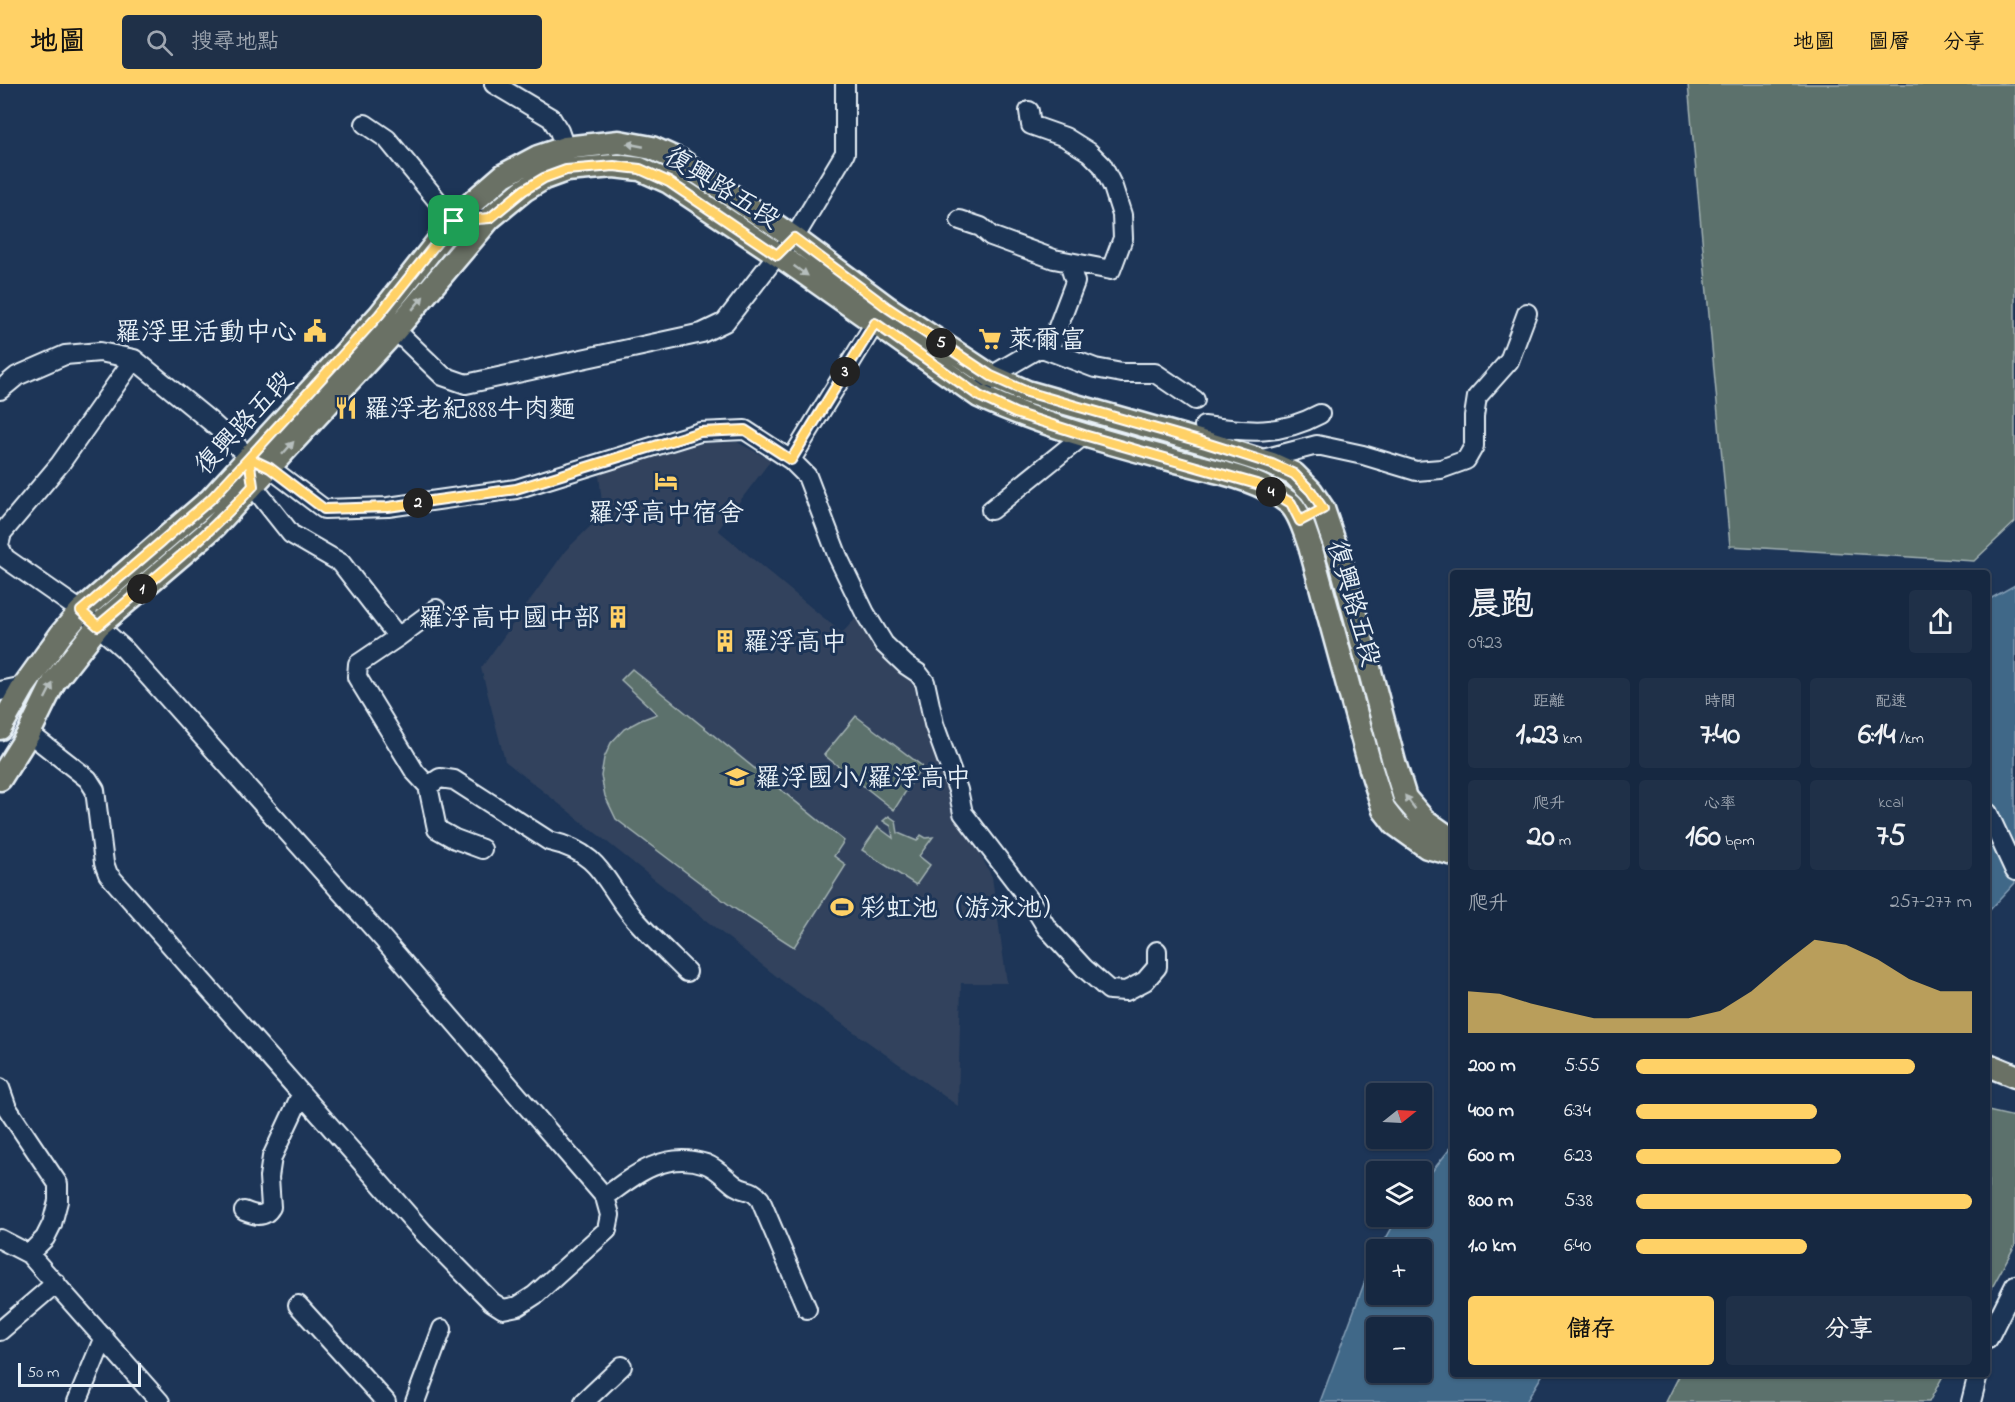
<!DOCTYPE html>
<html lang="zh-TW">
<meta charset="utf-8">
<style>
body{margin:0;font-family:"Indie Flower","LXGW WenKai TC",sans-serif;background:#1f3048;color:#f1f3f6;height:100vh;display:flex;flex-direction:column;font-size:22px;white-space:nowrap}
*{box-sizing:border-box;margin:0}
p{font-size:20px;color:#9ea6b1}
.icon{flex:none;width:33px;height:33px;fill:none;stroke:currentColor;stroke-width:2;stroke-linecap:round;stroke-linejoin:round}
.map{position:relative;flex:1;overflow:hidden}
.drawer{position:absolute;left:1450px;top:486px;width:540px;height:807px;display:flex;flex-direction:column;background:#162841;border-radius:6px;box-shadow:0 2px 4px #0004,0 0 0 2px #35445a}
.drawer>*{flex:none}
.needle{width:39px;rotate:72deg}
.tools{position:absolute;left:1366px;top:999px;display:grid;gap:12px}
.tools a{display:grid;place-items:center;width:66px;height:66px;border-radius:6px;background:#162841;box-shadow:0 2px 4px #0004,0 0 0 2px #35445a;font-size:30px}
.scale{position:absolute;left:18px;bottom:15px;width:123px;box-sizing:border-box;padding-left:6px;border:3px solid #e8f1f8;border-top:0;font-size:16px;line-height:21px;white-space:nowrap;color:#e8f1f8;-webkit-text-stroke:4px #1d3557;paint-order:stroke}
.pin{position:absolute;display:grid;place-items:center;width:51px;height:51px;color:#fff;margin:-26px;border-radius:12px;box-shadow:0 3px 9px #0006}
.km{position:absolute;width:30px;height:30px;margin:-15px;border-radius:50%;background:#222;color:#fff;font-size:16px;line-height:30px;text-align:center}
.round{display:grid;place-items:center;flex:none;width:63px;height:63px;border-radius:6px;background:#1f3048}
.head{display:flex;align-items:center;justify-content:space-between;height:102px;padding:0 18px}
h1{font-size:33px;font-weight:700;line-height:45px}
.figures{display:grid;grid-template-columns:repeat(3,1fr);gap:9px;height:102px;padding:6px 18px}
.figures div{display:grid;align-content:center;border-radius:6px;background:#1f3048;text-align:center}
.figures b{font-size:30px;font-weight:700}
.figures small{font-size:16px;font-weight:400}
.figures p{font-size:16px}
.chart{height:168px;padding:12px 18px}
.chart p{display:flex;justify-content:space-between}
.chart svg{width:100%;height:108px;margin-top:6px;fill:#ffd166;opacity:.7}
.button{display:flex;gap:12px;margin-top:auto;padding:12px 18px}
.button a{flex:1;height:69px;border-radius:6px;background:#ffd166;color:#111;font-size:24px;font-weight:700;line-height:69px;text-align:center}
.button a+a{background:#1f3048;color:#f1f3f6}
ul{padding:0 18px;list-style:none;font-size:20px}
li{display:grid;grid-template-columns:96px 72px 1fr;align-items:center;height:45px}
li i{height:15px;border-radius:8px;background:#ffd166}
header{display:flex;align-items:center;gap:36px;box-sizing:border-box;height:84px;padding:0 30px;background:#ffd166;color:#111}
header strong{font-size:28px}
nav{display:flex;gap:33px;margin-inline-start:auto;font-size:21px}
.search{width:420px;height:54px;background:#1f3048;display:flex;align-items:center;gap:15px;box-sizing:border-box;padding:0 21px;border-radius:6px;color:#9ea6b1;font-size:22px}
.map>svg:first-child{display:block}
</style>
<header>
<strong>地圖</strong>
<div class="search"><svg class="icon" aria-label="search" viewBox="0 0 24 24"><circle cx="10" cy="10" r="6"/><path d="M15 15l6 6"/></svg>搜尋地點</div>
<nav><a>地圖</a><a>圖層</a><a>分享</a></nav>
</header>
<div class="map">
<svg width="2015" height="1318" viewBox="0 0 2015 1318">
<rect width="100%" height="100%" fill="#1d3557"/>
<filter id="ink" filterUnits="userSpaceOnUse"><feTurbulence type="fractalNoise" baseFrequency=".0167" numOctaves="2"/><feDisplacementMap in="SourceGraphic" scale="12" xChannelSelector="R" yChannelSelector="G"/><feConvolveMatrix kernelMatrix="1 2 1 2 8 2 1 2 1" color-interpolation-filters="sRGB"/></filter>
<g filter="url(#ink)">
<path fill="#31425d" d="M737,358L771,376L718,446L842,549L857,533L883,571L898,588L911,595L917,602L960,731L992,793L1007,899H961L958,1022L785,899L505,677L481,584L566,466L603,430L599,390L702,359Z"/>
<path fill="#5c716c" stroke="#a2b1b2" stroke-width="1.5" d="M1688,0H2015V438L1974,477L1730,462Z
M632,585L844,757L834,772L846,781L794,863L732,823L616,735L605,712L601,692L604,674L611,659L624,645L641,636L657,630L621,596Z
M856,632L922,682L894,726L824,671Z
M889,732L896,737L898,749L917,757L921,751L926,754L933,753L919,772L930,781L916,801L862,766L878,743L893,754L891,742L883,737Z
M1988,1027L2015,1033V1161L1988,1211Z
M1680,1290H1944L1929,1318H1666Z"/>
<path fill="#416788" stroke="#849eb5" stroke-width="1.5" fill-rule="evenodd" d="M2015,501V799L1988,828V516Z
M1453,1061L1454,1290H1543L1526,1318H1320L1369,1186L1377,1171V1210H1422V1166L1380,1165L1398,1133L1422,1132V1100ZM1377,1244H1422V1288H1377Z"/>
<g fill="none" stroke-linecap="round" stroke-linejoin="round">
<g stroke="#e8f1f8" stroke-width="22">
<path id="minor" d="M494,0L551,34L559,47L565,64
M365,40L387,55L454,137L490,134
M960,136L981,143L991,152L1054,175L1111,186L1123,154L1122,131L1113,103L1102,81L1089,68L1065,53L1031,41L1029,27
M385,236L443,292L466,300L702,249L725,238L777,171L794,154L845,69V0
M1042,264L1095,284L1122,289H1155L1195,316
M0,306L17,292L65,271L100,268L134,275L210,337L250,374L270,384L324,425L388,423L516,405L700,348L745,346L791,376L807,392L838,473L865,529L884,560L906,581L918,589L925,598L934,640L958,706L963,729L1031,818L1047,844L1084,884L1109,906L1126,907L1145,897L1157,883V867
M979,312L991,292L1053,256L1075,198L1069,179
M1204,342C1249,348 1279,352 1320,330
M791,376L875,239L883,230
M1259,376L1317,361L1363,371L1416,387L1441,385L1466,376L1474,362V332L1477,313L1509,277L1527,229
M251,388L253,402L291,450L341,479L398,553L358,580L357,593L415,688L428,702L437,745L455,755L482,765
M991,426L1084,351
M0,457L2,449L60,380L134,275
M0,464L5,474L81,527L124,565L383,855L605,1113L610,1131L607,1146L535,1211L518,1222L503,1225L492,1218L423,1148L108,790L104,779L95,706L88,695L29,649
M398,553L436,525
M0,607L24,602
M428,702L440,694L454,696L549,757C603,769 604,799 635,835C651,853 670,871 687,888
M1988,729L2015,787
M0,1004L7,1024L58,1100V1117L52,1140L45,1154L29,1170
M605,1113C635,1090 666,1066 706,1080C719,1085 726,1095 736,1102C747,1109 750,1103 760,1115L807,1225
M244,1127C254,1131 264,1135 271,1123L269,1093L272,1073L301,1011
M0,1155L29,1170L160,1318
M298,1221L386,1318
M0,1247L56,1199
M1988,1255L2015,1201
M77,1318L104,1253
M415,1318L442,1245
M584,1318L622,1282
M1971,1318L1978,1290"/>
</g>
<g stroke="#e8f1f8" stroke-width="27">
<path id="major" d="M0,644L24,602L62,549L81,527L211,415L379,232L454,137L474,117L504,91L538,73L565,64L619,58L652,64L681,77L794,154L888,224L991,292L1027,308L1206,359L1272,380L1294,390L1311,407L1323,425L1342,482L1394,678L1405,714L1424,736L1454,757
M0,695L29,649L54,598L98,542L214,443L392,250L490,134L524,106L544,94L566,86L614,82L640,85L669,98L783,174L979,312C1041,341 1107,358 1173,376C1211,387 1256,393 1288,418C1300,427 1305,449 1310,462L1371,685L1384,726L1395,740L1427,763L1454,770
M1988,981L2015,992"/>
</g>
<use href="#minor" stroke="#1d3557" stroke-width="18"/>
<use href="#major" stroke="#6a7165" stroke-width="22"/>
</g>
<defs><path id="oneway-solid" d="M-6-.8H1V-3.2L6.5 0L1 3.2V.8H-6Z" transform="scale(1.5)"/></defs>
<g fill="#b6bebd">
<use href="#oneway-solid" transform="translate(635 61) rotate(-169)"/>
<use href="#oneway-solid" transform="translate(801 187) rotate(35)"/>
<use href="#oneway-solid" transform="translate(418 219) rotate(-50)"/>
<use href="#oneway-solid" transform="translate(288 364) rotate(-48)"/>
<use href="#oneway-solid" transform="translate(49 607) rotate(-63)"/>
<use href="#oneway-solid" transform="translate(1410 718) rotate(-127)"/>
</g>
</g>
<g fill="none" stroke-linecap="round" stroke-linejoin="round" filter="url(#ink)">
<g stroke="#fff" stroke-width="12">
<path id="route" d="M454,137L379,231L249,374L253,402C206,454 151,497 98,542L81,527L211,415L249,374L270,384L324,425L388,423L516,405L700,348L745,346L791,376L875,239L979,312L1015,329L1084,351L1260,401L1291,419L1300,437L1323,425L1311,407L1294,390L1272,380L1206,359L1027,308L991,292L888,224L794,154L777,171L669,98L640,85L614,82L566,86L544,94L524,106L490,134L454,137"/>
</g>
<use href="#route" stroke="#ffd166" stroke-width="8"/>
</g>
<defs>
<g id="civic-bare" transform="scale(1.8)"><path d="M-.6-6.5H3V-4.5H.6V-3L4-1V1h2V6H-6V1h2V-1L-.6-3ZM-1.2 2.5V6h2.4V2.5Z" fill="#ffd166" stroke="#1d3557" stroke-width="2.5" paint-order="stroke"/></g>
<g id="supermarket-bare" transform="scale(1.8)"><path d="M-6-5.5h2.5l.6 2H6L4.5 2H-2.5L-4.4-4H-6ZM-1.5 3.2a1.3 1.3 0 1 0 .1 0ZM3 3.2a1.3 1.3 0 1 0 .1 0Z" fill="#ffd166" stroke="#1d3557" stroke-width="2.5" paint-order="stroke"/></g>
<g id="restaurant-bare" transform="scale(1.8)"><path d="M-5-6h1v4h1v-4h1v4h1v-4h1v5L-1.5 .5V6h-2V.5L-5-1ZM5-6V6H3V1.5H1.5Q1.5-4 5-6Z" fill="#ffd166" stroke="#1d3557" stroke-width="2.5" paint-order="stroke"/></g>
<g id="hotel-bare" transform="scale(1.8)"><path d="M-6-4.5h1.5V1H6V5H4.5V3h-9V5H-6ZM-4 0a1.8 1.8 0 1 1 3.6 0ZM.5 0V-2.5h3Q6-2.5 6 0Z" fill="#ffd166" stroke="#1d3557" stroke-width="2.5" paint-order="stroke"/></g>
<g id="building-bare" transform="scale(1.8)"><path d="M-4-6H4V6H1V3H-1V6H-4ZM-2.5-4.3h1.7v1.8h-1.7ZM.8-4.3h1.7v1.8H.8ZM-2.5-1h1.7V.8h-1.7ZM.8-1h1.7V.8H.8Z" fill="#ffd166" stroke="#1d3557" stroke-width="2.5" paint-order="stroke"/></g>
<g id="school-bare" transform="scale(1.8)"><path d="M0-5L7-2L0 1L-7-2ZM-4 1L0 2.5L4 1V4Q0 6-4 4Z" fill="#ffd166" stroke="#1d3557" stroke-width="2.5" paint-order="stroke"/></g>
<g id="stadium-bare" transform="scale(1.8)"><path d="M0-5a6.5 5 0 1 0 0 10a6.5 5 0 1 0 0-10ZM-3.5-1.8h7v3.6h-7Z" fill="#ffd166" stroke="#1d3557" stroke-width="2.5" paint-order="stroke"/></g>
</defs>
<g fill-rule="evenodd">
<use href="#civic-bare" x="315" y="247"/>
<use href="#supermarket-bare" x="990" y="255"/>
<use href="#restaurant-bare" x="346" y="324"/>
<use href="#hotel-bare" x="666" y="397"/>
<use href="#building-bare" x="618" y="533"/>
<use href="#building-bare" x="725" y="557"/>
<use href="#school-bare" x="737" y="693"/>
<use href="#stadium-bare" x="842" y="823"/>
</g>
<g text-anchor="middle" stroke-width="6" stroke-linejoin="round" paint-order="stroke">
<g font-size="26" fill="#e8f1f8" stroke="#1d3557">
<text transform="translate(723 103) rotate(32)" y="9">復興路五段</text>
<text transform="translate(243 338) rotate(-47)" y="9">復興路五段</text>
<text transform="translate(1355 519) rotate(74)" y="9">復興路五段</text>
</g>
<g font-size="26" fill="#e8f1f8" stroke="#1d3557" text-anchor="start">
<text x="297" y="256" text-anchor="end">羅浮里活動中心</text>
<text x="1008" y="264">萊爾富</text>
<text x="364" y="333">羅浮老紀888牛肉麵</text>
<text x="666" y="437" text-anchor="middle">羅浮高中宿舍</text>
<text x="600" y="542" text-anchor="end">羅浮高中國中部</text>
<text x="743" y="566">羅浮高中</text>
<text x="755" y="702">羅浮國小/羅浮高中</text>
<text x="860" y="832">彩虹池（游泳池）</text>
</g>
</g>
</svg>
<div class="tools">
<a><svg class="needle" viewBox="-14 -14 28 28"><path d="M0-13l5 13h-10z" fill="#e53935"/><path d="M0 13l5-13h-10z" fill="#9ea6b1"/></svg></a>
<a><svg class="icon" aria-label="layers" viewBox="0 0 24 24"><path d="M12 4l9 5-9 5-9-5zM3 14l9 5 9-5"/></svg></a>
<a>+</a>
<a>−</a>
</div>
<div class="scale">50 m</div>
<div class="pin" style="left:454px;top:137px;background:#1e9e55"><svg class="icon" aria-label="arrive" viewBox="0 0 24 24"><path d="M6 21V4h12l-3 4 3 4H6"/></svg></div>
<b class="km" style="left:142px;top:505px">1</b>
<b class="km" style="left:418px;top:419px">2</b>
<b class="km" style="left:845px;top:288px">3</b>
<b class="km" style="left:1271px;top:408px">4</b>
<b class="km" style="left:941px;top:259px">5</b>
<section class="drawer">
<div class="head"><div><h1>晨跑</h1><p>09:23</p></div><a class="round"><svg class="icon" aria-label="share" viewBox="0 0 24 24"><path d="M12 15V3M7 8l5-5 5 5M5 13v7h14v-7"/></svg></a></div>
<div class="figures">
<div><p>距離</p><b>1.23<small> km</small></b></div>
<div><p>時間</p><b>7:40</b></div>
<div><p>配速</p><b>6:14<small> /km</small></b></div>
</div>
<div class="figures">
<div><p>爬升</p><b>20<small> m</small></b></div>
<div><p>心率</p><b>160<small> bpm</small></b></div>
<div><p>kcal</p><b>75</b></div>
</div>
<div class="chart"><p><span>爬升</span>257–277 m</p>
<svg viewBox="0 0 160 44" preserveAspectRatio="none"><path d="M0 44V27L10 28L20 32L30 35L40 38L50 38L60 38L70 38L80 35L90 27L100 16L110 6L120 8L130 14L140 22L150 27L160 27V44z"/></svg>
</div>
<ul>
<li><b>200 m</b>5:55<i style="width:83%"></i></li>
<li><b>400 m</b>6:34<i style="width:54%"></i></li>
<li><b>600 m</b>6:23<i style="width:61%"></i></li>
<li><b>800 m</b>5:38<i style="width:100%"></i></li>
<li><b>1.0 km</b>6:40<i style="width:51%"></i></li>
</ul>
<div class="button"><a>儲存</a><a>分享</a></div>
</section>
</div>
